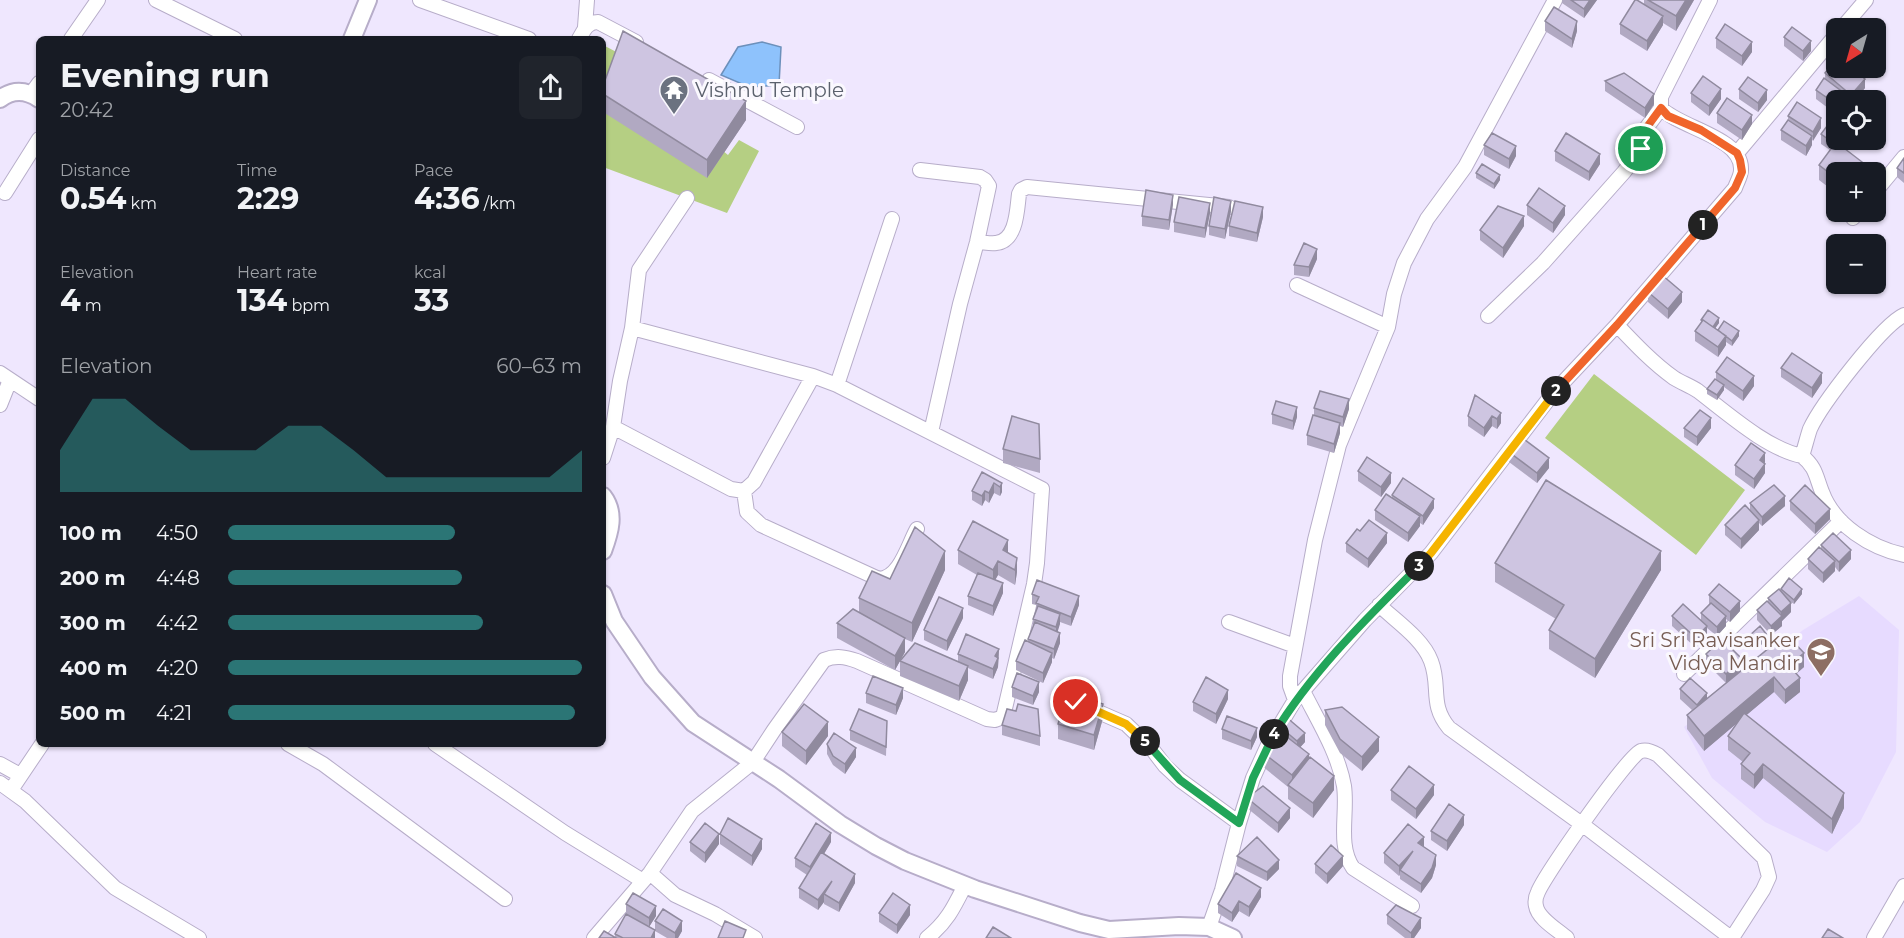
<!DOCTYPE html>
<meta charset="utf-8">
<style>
body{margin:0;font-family:Montserrat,sans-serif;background:#20242c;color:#f1f3f6;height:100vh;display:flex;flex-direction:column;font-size:22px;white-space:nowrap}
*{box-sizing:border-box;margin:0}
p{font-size:20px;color:#9ea1a6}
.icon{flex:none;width:33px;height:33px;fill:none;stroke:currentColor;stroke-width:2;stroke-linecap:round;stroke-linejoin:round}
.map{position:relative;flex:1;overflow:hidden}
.panel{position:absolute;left:36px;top:36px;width:570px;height:711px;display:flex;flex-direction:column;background:#171b24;border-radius:9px;box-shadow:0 2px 4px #0004}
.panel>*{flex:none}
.needle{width:39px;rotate:217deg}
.fabs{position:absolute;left:1826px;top:18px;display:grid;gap:12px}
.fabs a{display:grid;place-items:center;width:60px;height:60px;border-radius:9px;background:#171b24;box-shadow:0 2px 4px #0004;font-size:30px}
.pin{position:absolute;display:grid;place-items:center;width:51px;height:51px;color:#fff;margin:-26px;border:3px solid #fff;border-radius:50%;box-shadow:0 2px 6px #0007}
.km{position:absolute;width:30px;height:30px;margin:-15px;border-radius:50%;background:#222;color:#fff;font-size:16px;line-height:30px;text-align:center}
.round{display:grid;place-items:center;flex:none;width:63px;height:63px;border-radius:9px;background:#20242c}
.summary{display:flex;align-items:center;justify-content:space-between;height:102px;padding:0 24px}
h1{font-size:33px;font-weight:700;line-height:45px}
.metrics{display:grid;grid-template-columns:repeat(3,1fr);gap:9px;height:102px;padding:6px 24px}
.metrics div{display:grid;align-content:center}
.metrics b{font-size:30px;font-weight:700}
.metrics small{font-size:16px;font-weight:400}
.metrics p{font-size:16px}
.chart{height:168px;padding:12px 24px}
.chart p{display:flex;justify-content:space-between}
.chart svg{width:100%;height:108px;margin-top:6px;fill:#2b7575;opacity:.7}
ul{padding:0 24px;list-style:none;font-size:20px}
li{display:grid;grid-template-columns:96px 72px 1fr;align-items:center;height:45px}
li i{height:15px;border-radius:8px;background:#2b7575}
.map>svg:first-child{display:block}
</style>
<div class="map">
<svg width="1904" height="938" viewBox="0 0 1904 938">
<rect width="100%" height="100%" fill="#efe7fe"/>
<path fill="#e7dbff" d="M1859,596L1899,630L1896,752L1860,822L1827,852L1765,822L1712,778L1684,727L1803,630Z"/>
<path fill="#b5cf83" d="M603,45L628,58L706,137L728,155L739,140L759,151L727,213L603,167Z
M1594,374L1745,490L1696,555L1545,438Z"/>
<path fill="#8ec2fc" stroke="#6c90bb" stroke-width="1.5" d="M762,42L781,47L779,85L749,87L721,75L738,47Z"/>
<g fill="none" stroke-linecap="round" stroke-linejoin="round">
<g stroke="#b7adc9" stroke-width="16">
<path id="minor" d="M156,0L235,39
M420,0L529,39
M585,27L587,0
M1842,28L1866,0
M71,39L98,0
M579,39C584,30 587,22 598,22L636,42
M709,80L797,127
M31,94L39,83
M1737,153L1836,35
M920,170L980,177L985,180L989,186L977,242L960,304L931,432
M1875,192L1904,157
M5,193L39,139
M1853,218L1858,212
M977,242C983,242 990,244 996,243C1017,241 1017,209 1019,194L1021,190L1027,187L1229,207
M1297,285L1388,327
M1904,315C1882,325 1821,405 1810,429C1807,438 1805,447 1802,456C1816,467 1816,477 1822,492C1834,525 1871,548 1904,555
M1488,316L1543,263L1624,172L1641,149L1647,127L1661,108
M1617,325C1635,344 1653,363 1674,378C1682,383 1691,386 1698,391C1727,413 1767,449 1802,456
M0,373L39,399
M837,385L892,219
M0,405L10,380
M613,427L731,489L744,491L754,482L813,376
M603,458L613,427L620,381L632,328L639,270L687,198
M744,491L747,512L761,525L879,579C900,578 908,545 917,529
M1379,605C1396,621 1423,639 1431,661C1441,687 1429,704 1449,728L1583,825L1731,938
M1229,622L1295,646
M1684,674L1841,521
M1303,691C1318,721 1338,752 1344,786C1348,813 1337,845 1353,868L1412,906
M1295,700L1290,686V676L1315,540L1339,445L1388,327L1394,294L1404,263L1427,219L1465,167L1555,0
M1087,707L1126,724L1152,749L1165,766L1180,780L1239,823
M288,744L323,764L505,899
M435,744L565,833L643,881
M0,764L20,775
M0,783L25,801L115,888L199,938
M11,790L42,744
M650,873L675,895L715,914L755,938
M1209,927L1222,890L1239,823L1253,778L1268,745L1295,700L1365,620L1431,553L1554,392L1617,325L1735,188C1737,182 1741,176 1741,170C1743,137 1679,128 1661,108V97L1710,0
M594,938L650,873L692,811L753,762L774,730L824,660C836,655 845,657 857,661L987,719L995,720L1003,717L1034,584L1037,563L1042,489L837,385L813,376L632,328
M927,938C947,922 954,907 965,885
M1567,938C1558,930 1538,919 1536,906C1535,902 1536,896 1538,892C1545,875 1628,755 1641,751C1647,749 1653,752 1658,755L1764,858L1769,877L1763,890L1732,938
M1874,938L1904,886"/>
</g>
<g stroke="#b7adc9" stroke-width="20">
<path id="tertiary" d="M352,39L368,0
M0,99C13,89 26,90 39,99
M603,496C616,513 610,532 603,551
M603,594L614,621L652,677L693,723L779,779L840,824L876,846L905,861L975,889L1080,923L1109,930L1179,926L1209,927L1233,938"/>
</g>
<use href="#minor" stroke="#fff" stroke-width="14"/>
<use href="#tertiary" stroke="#fff" stroke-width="16"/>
</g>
<path fill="#b1a9c2" d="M1562,0H1597L1584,18L1562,3Z
M1644,0H1694L1676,31L1663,23V25L1647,51L1620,34V24L1644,4Z
M1545,21L1577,31L1572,48L1545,31Z
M1784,37L1811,51L1803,61L1784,46Z
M1716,38L1752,52L1742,66L1716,48Z
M1825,73L1865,88L1855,100H1836V114L1816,99V90L1825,80Z
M1605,81L1654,104L1645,118L1605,91Z
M603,86L746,120L707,178L603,112Z
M1739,89L1767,100L1758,112L1739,99Z
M1691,93L1721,99L1709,116L1691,102Z
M1717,113L1752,124L1742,140L1717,123Z
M1788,116L1821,128L1812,141V145L1806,156L1781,140V130L1788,120Z
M1821,134L1836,140H1855L1847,150L1866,172H1836V193L1819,180V165L1830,150L1821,144Z
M1484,145L1516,156L1509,169L1484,155Z
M1555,151L1600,164L1589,181L1555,161Z
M1904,158V183L1897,177V168Z
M1476,173L1500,180L1494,189L1476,178Z
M1173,204L1169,230L1142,226V216Z
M1527,205L1565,215L1553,233L1527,215Z
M1231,211L1225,239L1209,235V226Z
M1210,213L1205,238L1174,232V222Z
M1263,217L1257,242L1229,236V226Z
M1524,226L1503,258L1480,240V230Z
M1317,259L1309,277L1294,275V265Z
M1648,292L1682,302L1668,319L1648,302Z
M1701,320L1719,323L1715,328L1718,330L1739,336L1732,346L1726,342V345L1718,357L1695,341V331L1701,323Z
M1781,368L1822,383L1812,398L1781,377Z
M1716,372L1754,386L1743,401L1724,387V390L1717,400L1707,394V389L1716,380Z
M1314,408L1349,409L1343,427L1340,426V433L1334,453L1307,445V435L1314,415Z
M1501,413V423L1497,429L1492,426L1484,437L1468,426V416Z
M1272,414L1297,417L1293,430L1272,424Z
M1684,428H1711L1697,446L1684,437Z
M1003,449L1040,459V473L1003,463Z
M1509,452L1549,468L1537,483L1509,462Z
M1765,462V473L1754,489L1735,475V465Z
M1358,471L1391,483L1381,497L1358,481Z
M982,472L1002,483V492L1000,496L994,493L989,503L985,500L982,506L972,500V491Z
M1392,495L1434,508L1423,525L1420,523V526L1408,542L1375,520V510L1392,498Z
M1790,501L1830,519L1815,534L1790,510Z
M1750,503L1785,506L1762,526L1759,523V530L1741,549L1725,535V525L1750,510Z
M1360,531L1387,543L1368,568L1346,552V543Z
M1821,545L1851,559L1839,572L1835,567V571L1823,583L1808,569V559L1821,549Z
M958,550L1008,553L1017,572L1015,585L998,575L995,580L1003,593L993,616L968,605V596L977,575L958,564Z
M1495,563L1661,570L1595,678L1549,649V630L1556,619L1495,582Z
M945,570L912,642L905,639V652L895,670L837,638V623L859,612V598L890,579Z
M1781,589L1802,594L1794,604L1791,602V612L1782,621V626L1771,635L1757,620V610L1768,602V598L1781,591Z
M1032,594L1079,605L1071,626L1060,622L1057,632L1060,643L1054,659L1052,658V662L1043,683L1016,670V661L1028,642V639L1033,627V619L1036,610V605L1032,604Z
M1709,595L1740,611L1730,622L1726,619V626L1717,636L1707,628V635L1696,648L1672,626V616L1701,621V613L1709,604Z
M963,618L947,651L924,640V630Z
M1749,636L1767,640L1756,649L1749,641Z
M999,649L998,667L993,679L968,668V680L959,701L900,676V661H958V654Z
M1706,654L1742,669L1804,667L1796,674L1800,692L1785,704L1774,692L1746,715L1844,808L1832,834L1763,778L1754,789L1741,779V764L1743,762L1728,750V736L1738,722L1704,751L1687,729V715L1692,710L1680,699V689L1707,698L1726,683L1706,663Z
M1012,687L1039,692L1033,705L1012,697Z
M866,693L903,698L896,715L866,703Z
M1228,699L1216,724L1193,711V702Z
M1325,710L1379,751L1362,771L1340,753L1325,725Z
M1016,711L1040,736V746L1002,735V725Z
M1103,718L1094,750L1058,739V724Z
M887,721L886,756L850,740V730Z
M1278,725L1305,742L1300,747L1334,790L1313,818L1288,799V787L1262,766V752L1278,731Z
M1222,729L1257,737L1251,750L1222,739Z
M782,732L828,736L806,765L782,746Z
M827,744L856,757L845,774L833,765L827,754Z
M1391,790L1434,795L1416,819L1391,800Z
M1247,798L1290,818L1278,833L1247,808Z
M1464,825L1447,851L1431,840V831Z
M720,834L762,849L752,866L720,844Z
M690,842L719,844L705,863L690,851Z
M831,842L824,854L855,883L839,912L824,904V902L818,910L799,898V888L807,875L795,867V858Z
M1424,847L1436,865L1432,878L1421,893L1400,879V875L1399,876L1384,863V853Z
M1237,856L1279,869L1267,881L1237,866Z
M1315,864L1343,866L1327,884L1315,873Z
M1261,897L1249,917L1239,911L1232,922L1218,913V904Z
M626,904L656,916L649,927L655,930V921L682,931L678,938H667L655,931V938H599L615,937V934L626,914Z
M879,913L910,915L897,934L879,922Z
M1387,915L1421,928L1414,938H1405L1387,924Z"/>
<path fill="#908a9e" d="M1590,0H1597L1584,18V9Z
M1686,0H1694L1676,31V16Z
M1663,16V25L1647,51V41Z
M1577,21V31L1572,48V39Z
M1811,41V51L1803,61V51Z
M1752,42V52L1742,66V56Z
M1865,79V88L1855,100H1851V95Z
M1721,89V99L1709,116V106Z
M1767,90V100L1758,112V103Z
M1654,94V104L1645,118V108Z
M746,101V120L707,178V160Z
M1752,115V124L1742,140V130Z
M1821,118V128L1813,141V132Z
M1812,136V145L1806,156V146Z
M1847,140H1855L1841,158V148Z
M1516,146V156L1509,169V159Z
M1600,154V164L1589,181V172Z
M1866,165V172H1860Z
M1500,175V180L1494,189V184Z
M1173,195V204L1169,230V220Z
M1231,201V211L1225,239V229Z
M1210,203V213L1205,238V228Z
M1565,206V215L1553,233V223Z
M1263,207V217L1257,242V233Z
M1524,216V226L1503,258V248Z
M1317,249V259L1309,277V267Z
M1682,292V302L1668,319V309Z
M1719,318V323L1712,333V328Z
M1739,331V336L1732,346V341Z
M1726,336V345L1718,357V347Z
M1822,373V383L1812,398V388Z
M1754,376V386L1743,401V391Z
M1724,385V390L1717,400V395Z
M1349,399V409L1343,427V417Z
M1297,407V417L1293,430V421Z
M1501,413V423L1497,429V419Z
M1492,416V426L1484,437V428Z
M1711,418V428L1697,446V437Z
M1340,423V433L1334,453V444Z
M1765,453V462L1760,469V460Z
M1549,458V468L1537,483V473Z
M1765,464V473L1754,489V479Z
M1391,473V483L1381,497V487Z
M994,483V493L989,503V493Z
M1002,483V492L1000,496V487Z
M985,491V500L982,506V496Z
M1785,496V506L1762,526V517Z
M1434,499V508L1423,525V516Z
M1830,509V519L1815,534V524Z
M1420,516V526L1408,542V533Z
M1759,520V530L1741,549V539Z
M1387,533V543L1368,568V559Z
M1008,540V555L1003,550Z
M1851,550V559L1839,572V562Z
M945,551V570L912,642V623Z
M1661,551V570L1595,678V659Z
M1017,558V572L1015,585V570Z
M998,561V575L993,584V570Z
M1835,561V571L1823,583V573Z
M1003,583V593L993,616V606Z
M1802,589V594L1794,604V600Z
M1079,596V605L1071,626V617Z
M1740,601V611L1730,622V612Z
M1791,603V612L1782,621V626L1771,635V626L1781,617V612Z
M963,608V618L947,651V641Z
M1060,614V624L1056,637V627Z
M1726,616V626L1717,636V627Z
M1707,626V635L1696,648V638Z
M1060,633V643L1054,659V649Z
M1767,635V640L1756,649V645Z
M905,638V652L895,670V656Z
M999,649L998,667L993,679V669L995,656Z
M1052,653V662L1043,683V673Z
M1804,653V667L1789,680V665Z
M1742,659V669L1726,684V674Z
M968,666V680L959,701V686Z
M1774,677V692L1704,751V736Z
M1800,678V692L1785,704V690Z
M1039,682V692L1033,705V696Z
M903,688V698L896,715V705Z
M1228,690V699L1216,724V714Z
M1707,693V703L1697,714V705Z
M1103,704V718L1094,750V735Z
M828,722V736L806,765V751Z
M1257,728V737L1251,750V741Z
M1305,733V742L1297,751V741Z
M1379,737V751L1362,771V757Z
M856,748V757L845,774V764Z
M1309,754V768L1292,788V775Z
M1763,764V778L1754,789V775Z
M1334,776V790L1313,818V803Z
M1434,785V795L1416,819V809Z
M1844,793V808L1832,834V819Z
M1290,808V818L1278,833V823Z
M1464,815V825L1447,851V841Z
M831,833V842L810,877V867Z
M719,834V844L705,863V853Z
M1424,837V847L1418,843Z
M762,839V849L752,866V856Z
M1413,851L1400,870L1399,876V866Z
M1436,855V865L1432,878L1421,893V884Z
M1343,856V866L1327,884V874Z
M1279,860V869L1267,881V872Z
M855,874V883L839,912V903Z
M832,881L824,894V902L818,910V900Z
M1261,888V897L1249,917V907Z
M1239,901V911L1232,922V913Z
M910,905V915L897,934V925Z
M656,906V916L649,927V918Z
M1421,918V928L1414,938H1411V933Z
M682,921V931L678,938H675V933Z
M655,930V938H651Z"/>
<path fill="#cec5e1" stroke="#908a9e" stroke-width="1.5" d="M1571,0H1590L1584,9Z
M1635,0H1637L1663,16L1647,41L1620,24Z
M1648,0H1686L1676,16Z
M1554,7L1577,21L1572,39L1545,21Z
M1725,24L1752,42L1742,56L1716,38Z
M1792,27L1811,41L1803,51L1784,37Z
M623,31L746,101L707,160L603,94V86Z
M1836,60V68H1852L1865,79L1851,95L1825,73Z
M1624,73L1654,94L1645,108L1605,81Z
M1703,76L1721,89L1709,106L1691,93Z
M1748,77L1767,90L1758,103L1739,89Z
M1824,78L1848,96L1845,100H1836V104L1816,90Z
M1727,98L1752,115L1742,130L1717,113Z
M1797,102L1821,118L1813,132L1788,116Z
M1836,114V140H1847L1842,147L1836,142L1835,144L1821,134Z
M1788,120L1812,136L1806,146L1781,130Z
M1492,133L1516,146L1509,159L1484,145Z
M1566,133L1600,154L1589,172L1555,151Z
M1836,142L1866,165L1860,172H1836V178L1819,165Z
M1904,158V173L1897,168Z
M1482,164L1500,175L1494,184L1476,173Z
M1539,188L1565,206L1553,223L1527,205Z
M1146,190L1173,195L1169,220L1142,216Z
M1179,197L1210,203L1205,228L1174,222Z
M1214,197L1231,201L1225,229L1209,226Z
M1235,201L1263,207L1257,233L1229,226Z
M1498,206L1524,216L1503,248L1480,230Z
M1304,243L1317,249L1309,267L1294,265Z
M1662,275L1682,292L1668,309L1648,292Z
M1708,310L1719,318L1713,327L1703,320L1702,321L1701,320Z
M1703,320L1726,336L1718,347L1695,331Z
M1724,321L1739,331L1732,341L1718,330Z
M1792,353L1822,373L1812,388L1781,368Z
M1727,357L1754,376L1743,391L1716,372Z
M1715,379L1724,385L1717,395L1707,389Z
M1320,391L1349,399L1343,417L1314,408Z
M1475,395L1501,413L1497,419L1492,416L1484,428L1468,416Z
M1276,401L1297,407L1293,421L1272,414Z
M1700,410L1711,418L1697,437L1684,428Z
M1313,415L1340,423L1334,444L1307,435Z
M1012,416L1039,424L1040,459L1003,449Z
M1521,437L1549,458L1537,473L1509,452Z
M1751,443L1765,453L1760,460L1765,464L1754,479L1735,465Z
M1367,457L1391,473L1381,487L1358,471Z
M982,472L1002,483L1000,487L994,483L989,493L985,491L982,496L972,491Z
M1403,478L1434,499L1423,516L1392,495Z
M1546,480L1661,551L1595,659L1549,630L1564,605L1495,563Z
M1774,485L1785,496L1762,517L1750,503Z
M1805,485L1830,509L1815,524L1790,501Z
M1386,494L1420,516L1408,533L1375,510Z
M1745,505L1759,520L1741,539L1725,525Z
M1369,520L1387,533L1368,559L1346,543L1357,529L1360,531Z
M973,521L1008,540L1003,550L1017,558L1015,570L998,561L993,570L958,550Z
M915,527L945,551L912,623L859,598L872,571L890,579Z
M1833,533L1851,550L1839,562L1821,545Z
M1819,547L1835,561L1823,573L1808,559Z
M978,573L1003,583L993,606L968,596Z
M1789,578L1802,589L1794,600L1781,589Z
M1037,580L1079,596L1071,617L1036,603L1039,597L1032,594Z
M1719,584L1740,601L1730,612L1709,595Z
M1779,589L1791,603L1781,612L1768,598Z
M939,597L963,608L947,641L924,630Z
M1767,601L1782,616L1771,626L1757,610Z
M1711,603L1726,616L1717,627L1701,613Z
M1683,604L1707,626L1696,638L1672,616Z
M1038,606L1060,614L1056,627L1033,619Z
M853,609L905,638L895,656L837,623Z
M1035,622L1060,633L1054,649L1028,639Z
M1760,626L1767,635L1756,645L1749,636Z
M966,634L999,649L995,656L998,658L993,669L958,654Z
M1786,634L1804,653L1789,665L1800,678L1785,690L1774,677L1704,736L1687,715Z
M1722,639L1742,659L1726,674L1706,654Z
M1025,640L1052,653L1043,673L1016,661Z
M915,643L968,666L959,686L900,661Z
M1017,673L1039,682L1033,696L1012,687Z
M873,676L903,688L896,705L866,693Z
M1206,677L1228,690L1216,714L1193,702Z
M1690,678L1707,693L1697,705L1680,689Z
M1068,693L1103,704L1094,735L1058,724Z
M804,704L828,722L806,751L782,732Z
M1018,704L1038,709L1040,736L1002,725L1007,709L1016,711Z
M1342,707L1379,737L1362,757L1340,739L1325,710Z
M859,709L887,721L886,747L850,730Z
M1744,713L1844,793L1832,819L1763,764L1754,775L1741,764L1750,753L1728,736Z
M1227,716L1257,728L1251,741L1222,729Z
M1285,716L1305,733L1297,741L1278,725Z
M1278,730L1309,754L1292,775L1262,752Z
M834,733L856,748L845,764L833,756L827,744Z
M1310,757L1334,776L1313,803L1288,785Z
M1409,766L1434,785L1416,809L1391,790Z
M1263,786L1290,808L1278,823L1247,798Z
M1449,804L1464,815L1447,841L1431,831Z
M728,818L762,839L752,856L720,834Z
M705,823L719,834L705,853L690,842Z
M816,823L831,833L810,867L795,858Z
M1408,824L1424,837L1418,843L1436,855L1432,868L1421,884L1400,870L1413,851L1399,866L1384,853Z
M1257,837L1279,860L1267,872L1237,856Z
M1331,845L1343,856L1327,874L1315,864Z
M821,852L855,874L839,903L824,894L832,881L818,900L799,888Z
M1236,873L1261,888L1249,907L1239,901L1232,913L1218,904Z
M633,893L656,906L649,918L626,904Z
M893,893L910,905L897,925L879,913Z
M1396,905L1421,918L1411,933L1387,915Z
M663,909L682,921L675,933L655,921Z
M626,914L655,930L651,938H623L615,934Z
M725,921L746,930L743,938H718Z
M993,927L1011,938H986Z
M1828,929L1843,938H1822Z
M604,931L616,938H599Z"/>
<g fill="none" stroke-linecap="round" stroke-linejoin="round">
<g stroke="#fff" stroke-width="12">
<path id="split-1" d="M1641,149L1647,127L1661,108L1668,116L1701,130L1737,153L1740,160L1742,172L1735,188L1703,225"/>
</g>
<g stroke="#fff" stroke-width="12">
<path id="split-2" d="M1556,391L1617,325L1703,225"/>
</g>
<g stroke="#fff" stroke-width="12">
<path id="split-3" d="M1419,566L1431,553L1556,391"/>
</g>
<g stroke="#fff" stroke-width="12">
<path id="split-4" d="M1274,734C1313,670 1367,618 1419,566"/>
</g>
<g stroke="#fff" stroke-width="12">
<path id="split-5" d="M1145,741L1180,780L1239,823L1253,778L1274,734"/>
</g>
<g stroke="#fff" stroke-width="12">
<path id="split-6" d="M1076,702L1126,724L1145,741"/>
</g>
<use href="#split-1" stroke="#f0652b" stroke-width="8"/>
<use href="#split-2" stroke="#f0652b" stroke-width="8"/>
<use href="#split-3" stroke="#f5b400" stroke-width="8"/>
<use href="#split-4" stroke="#22a559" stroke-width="8"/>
<use href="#split-5" stroke="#22a559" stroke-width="8"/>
<use href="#split-6" stroke="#f5b400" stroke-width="8"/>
</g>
<defs>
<g id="temple-pin" transform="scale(1.5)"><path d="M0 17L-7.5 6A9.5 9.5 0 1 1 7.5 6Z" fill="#6b7280" stroke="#faf8fe"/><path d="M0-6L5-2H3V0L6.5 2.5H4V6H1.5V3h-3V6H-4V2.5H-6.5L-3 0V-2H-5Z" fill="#fff"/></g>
<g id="school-pin" transform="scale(1.5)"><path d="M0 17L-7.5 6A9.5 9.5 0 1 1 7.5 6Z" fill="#8d6e63" stroke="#faf8fe"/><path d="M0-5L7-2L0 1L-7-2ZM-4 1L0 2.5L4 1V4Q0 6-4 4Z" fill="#fff"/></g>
</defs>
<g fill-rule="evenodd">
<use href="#temple-pin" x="674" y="90"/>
<use href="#school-pin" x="1821" y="652"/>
</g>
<g text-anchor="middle" stroke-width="6" stroke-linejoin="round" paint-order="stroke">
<g font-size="20" fill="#5b616d" stroke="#faf8fe" text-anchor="start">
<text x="695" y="97">Vishnu Temple</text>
</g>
<g font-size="20" fill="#785e54" stroke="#faf8fe" text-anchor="end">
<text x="1800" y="647">Sri Sri Ravisanker<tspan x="1800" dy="23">Vidya Mandir</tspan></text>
</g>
</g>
</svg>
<div class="fabs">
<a><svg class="needle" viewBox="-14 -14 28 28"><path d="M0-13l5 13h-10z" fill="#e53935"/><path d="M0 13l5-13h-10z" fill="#9ea1a6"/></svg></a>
<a><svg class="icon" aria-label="locate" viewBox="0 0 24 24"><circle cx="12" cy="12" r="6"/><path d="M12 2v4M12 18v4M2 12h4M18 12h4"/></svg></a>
<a>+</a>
<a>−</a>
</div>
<div class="pin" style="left:1641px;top:149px;background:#1e9e55"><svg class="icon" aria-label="arrive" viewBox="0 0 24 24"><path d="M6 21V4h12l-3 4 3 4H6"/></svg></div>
<div class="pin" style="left:1076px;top:702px;background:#d93025"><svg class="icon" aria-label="check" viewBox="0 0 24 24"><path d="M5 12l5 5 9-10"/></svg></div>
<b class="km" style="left:1703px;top:225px">1</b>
<b class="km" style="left:1556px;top:391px">2</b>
<b class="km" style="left:1419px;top:566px">3</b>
<b class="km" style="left:1274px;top:734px">4</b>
<b class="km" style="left:1145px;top:741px">5</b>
<section class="panel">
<div class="summary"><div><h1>Evening run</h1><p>20:42</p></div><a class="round"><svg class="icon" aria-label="share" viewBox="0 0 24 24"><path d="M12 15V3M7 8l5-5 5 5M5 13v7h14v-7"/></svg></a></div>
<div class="metrics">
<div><p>Distance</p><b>0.54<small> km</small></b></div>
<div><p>Time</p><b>2:29</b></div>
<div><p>Pace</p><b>4:36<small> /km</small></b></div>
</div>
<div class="metrics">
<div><p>Elevation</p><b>4<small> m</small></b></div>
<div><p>Heart rate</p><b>134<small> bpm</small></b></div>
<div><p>kcal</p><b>33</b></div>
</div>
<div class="chart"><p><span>Elevation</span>60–63 m</p>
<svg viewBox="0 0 160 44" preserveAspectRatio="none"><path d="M0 44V27L10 6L20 6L30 17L40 27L50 27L60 27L70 17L80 17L90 27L100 38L110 38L120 38L130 38L140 38L150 38L160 27V44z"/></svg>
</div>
<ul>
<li><b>100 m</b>4:50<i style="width:64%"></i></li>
<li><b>200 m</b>4:48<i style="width:66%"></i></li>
<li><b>300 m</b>4:42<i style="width:72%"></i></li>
<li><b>400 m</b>4:20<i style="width:100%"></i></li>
<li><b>500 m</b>4:21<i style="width:98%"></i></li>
</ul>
</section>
</div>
